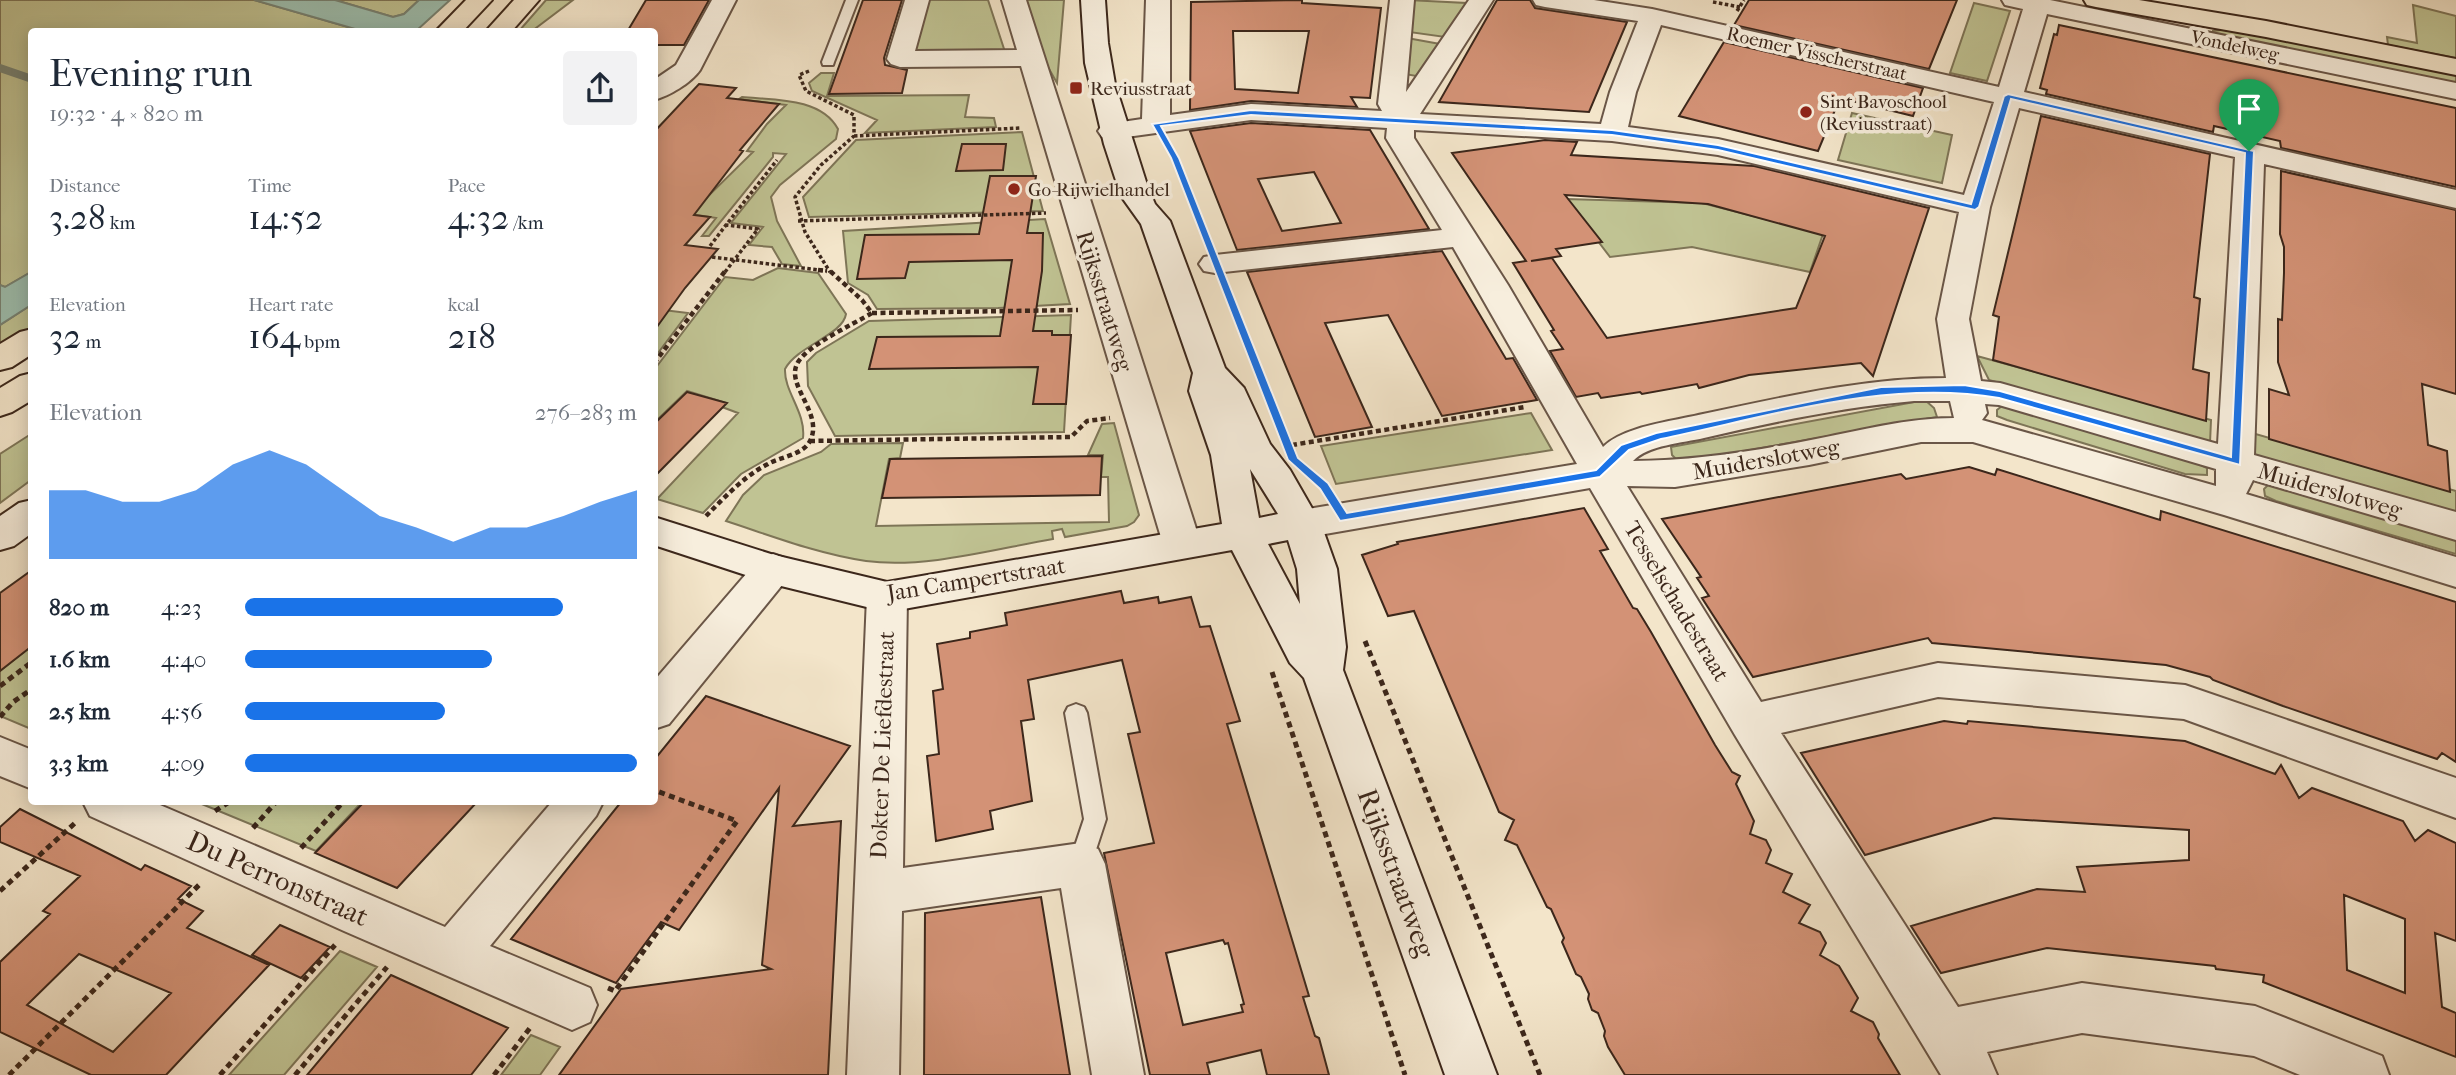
<!DOCTYPE html>
<meta charset="utf-8">
<style>
body{margin:0;font-family:"IM FELL French Canon",serif;background:#f2f2f3;color:#1f2937;height:100vh;display:flex;flex-direction:column;font-size:26px;white-space:nowrap}
*{box-sizing:border-box;margin:0}
p{font-size:23px;color:#747a83}
.icon{flex:none;width:38px;height:38px;fill:none;stroke:currentColor;stroke-width:2;stroke-linecap:round;stroke-linejoin:round}
.map{position:relative;flex:1;overflow:hidden}
.panel{position:absolute;left:28px;top:28px;width:630px;height:777px;display:flex;flex-direction:column;background:#fff;border-radius:7px;box-shadow:0 4px 18px #0003}
.panel>*{flex:none}
.pin{position:absolute;display:grid;place-items:center;width:60px;height:60px;color:#fff;margin:-72px -30px;border-radius:50% 50% 50% 0;rotate:-45deg;box-shadow:0 0 7px #0007}
.pin .icon{rotate:45deg}
.round{display:grid;place-items:center;flex:none;width:74px;height:74px;border-radius:7px;background:#f2f2f3}
.headline{display:flex;align-items:center;justify-content:space-between;height:119px;padding:0 21px}
h1{font-size:38px;font-weight:600;line-height:52px}
.stats{display:grid;grid-template-columns:repeat(3,1fr);gap:10px;height:119px;padding:7px 21px}
.stats div{display:grid;align-content:center}
.stats b{font-size:35px;font-weight:600}
.stats small{font-size:19px;font-weight:400}
.stats p{font-size:19px}
.chart{height:196px;padding:14px 21px}
.chart p{display:flex;justify-content:space-between}
.chart svg{width:100%;height:126px;margin-top:7px;fill:#1a73e8;opacity:.7}
ul{padding:0 21px;list-style:none;font-size:23px}
li{display:grid;grid-template-columns:112px 84px 1fr;align-items:center;height:52px}
li i{height:18px;border-radius:9px;background:#1a73e8}
.map>svg:first-child{display:block}
</style>
<div class="map">
<svg width="2456" height="1075" viewBox="0 0 2456 1075">
<rect width="100%" height="100%" fill="#f3e5ca"/>
<filter id="stains"><feTurbulence type="fractalNoise" baseFrequency=".00286" numOctaves="4"/><feColorMatrix values="0 0 0 0 .2 0 0 0 0 .09 0 0 0 0 .02 0 0 0 .5 -.17"/></filter>
<radialGradient id="worn" r=".72"><stop offset=".6" stop-color="#630" stop-opacity="0"/><stop offset="1" stop-color="#630" stop-opacity=".3"/></radialGradient>
<path fill="#c0c393" stroke="#7e7557" stroke-width="2" d="M0,0H254L362,31L32,32L31,272L5,287L0,285Z
M335,0H419L404,14L393,17Z
M546,0H573L532,31H519Z
M927,0H988L1006,55H908Z
M1019,0H1064L1057,83L1036,46Z
M1408,0L1466,3L1445,37L1409,32Z
M1974,3L2010,11L1987,81L1950,73Z
M2413,5L2456,16V58L2388,45L2387,37L2417,43Z
M2237,28L2456,74V84L2213,35V31Z
M1407,38L1440,44L1416,76L1405,74Z
M821,73H834L827,96L969,95L965,117L994,118L996,127L865,133L877,120L812,91L809,83Z
M742,97C773,100 821,97 838,129L836,139L780,185L771,197L777,221L801,266L782,264L772,247L749,245L763,227L731,223L786,154L773,153V157L709,236H702L716,218L690,214L753,152L747,151L767,124L786,105L739,99Z
M1852,113L1952,135L1942,183L1838,160Z
M1022,132L1043,211L809,217L803,197L856,140Z
M1566,199L1702,203L1823,234L1810,272L1692,247L1610,257Z
M1045,219L1070,304L998,308L877,309L868,295L848,283L843,231Z
M778,268L818,273L846,314C843,335 797,346 785,369C784,392 806,412 803,438L741,474L703,513L657,499L738,413L722,407L726,403L687,391L655,422L654,370L725,277L753,280Z
M31,305V328L0,347V325Z
M655,309L688,313L655,357Z
M1071,315L1064,432L835,436L808,386L807,362L816,353L869,321Z
M1977,356L2211,420L2210,443L1989,380Z
M1925,400L1934,408L1937,417L1688,461H1678L1672,455L1671,447Z
M2003,405L2197,463L2207,468V475L2185,474L2007,420L1997,416V410Z
M1531,413L1552,450L1336,484L1321,446Z
M1114,423L1139,515L1134,522L1127,526L1065,537L1062,529L1052,531L1053,539C995,549 924,569 866,561C818,554 772,536 726,521L743,495L764,475L821,452L831,444L903,443L900,458L889,459L876,526L1109,522L1108,477H1101L1103,455H1088L1102,424Z
M2238,429L2456,491V513L2237,451Z
M31,434V480L0,503V454Z
M2269,484L2456,539V554L2276,501L2265,496L2264,489Z
M31,646V729L0,716V671Z
M197,802H362L316,851Z
M340,951L377,967L284,1075H229Z
M531,1035L560,1047L540,1075H501Z"/>
<path fill="#9dc0b1" stroke="#768375" stroke-width="2" d="M254,0H335L393,17L404,14L419,0H450L416,31H362Z
M31,272V305L0,325V285L5,287Z"/>
<g fill="none" stroke-linecap="round" stroke-linejoin="round">
<path stroke="#768375" stroke-width="8" d="M0,68L32,79"/>
</g>
<path fill="#d39276" stroke="#3c271b" stroke-width="2" fill-rule="evenodd" d="M646,0H709L684,45H654V32H627Z
M863,0H902L884,58L885,65L907,70L902,93L829,94Z
M1302,0V3L1381,8L1370,98L1351,97L1357,107L1251,101L1190,110L1191,2ZM1233,31H1309L1298,93L1235,89Z
M1497,0H1530L1535,8L1627,22L1589,112L1439,102Z
M1749,0H1957L1929,69L1734,25Z
M2059,25L2456,108V187L2281,148L2280,141L2214,126L2213,132L2046,94L2047,90L2040,88L2054,34L2057,35Z
M1724,42L1923,88L1913,116L1840,98L1818,151L1679,116Z
M699,84L736,88L727,98L779,104L740,150L743,151L694,215L710,217L685,245L718,249L685,288L654,331V132Z
M2041,116L2210,154L2194,297L2200,299L2193,369L2209,373L2206,421L1993,360L1999,317L1993,315Z
M1251,123L1370,130L1429,229L1237,250L1190,131ZM1314,172L1341,223L1282,231L1258,179Z
M1545,140L1577,142L1571,155L1754,166L1929,208L1873,376L1861,363L1749,375L1699,388L1697,384L1642,394L1640,392L1601,398L1598,393L1576,397L1550,351L1563,349L1551,331L1554,330L1513,263L1526,261L1452,153ZM1565,195L1708,204L1825,236L1796,308L1607,338L1552,258L1531,261L1561,256L1556,249L1602,242Z
M962,144H1006L1003,170L956,171Z
M2281,171L2456,210V394L2422,384L2428,445L2447,451L2450,492L2269,439V389L2289,395L2278,362V319L2282,320L2284,273V247L2280,234Z
M990,176H1036L1027,233H1043L1042,271L1033,331H1052V335H1071L1066,404H1033L1038,367L869,369L877,337L1000,336L1012,260L909,262L905,278L857,279L865,235L979,234Z
M1442,251L1506,359L1513,358L1537,400L1442,416L1388,315L1325,323L1372,427L1315,437L1247,272Z
M687,392L727,403L654,477V424Z
M1102,456L1100,495L882,498L890,459Z
M1969,467L1995,475L1997,469L2160,520L2161,511L2456,602V762L2442,753L2437,759L2283,706L2213,680L2210,677L2166,665L1932,643L1928,638L1753,677L1702,598L1709,596L1697,578L1701,577L1662,519L1901,474L1906,479Z
M1584,508L1608,549L1600,551L1633,608L1637,609L1651,632L1715,745L1732,772L1740,776L1736,784L1754,821L1750,834L1766,840L1771,850L1766,863L1792,874L1783,892L1810,905L1799,923L1820,932L1826,943L1820,955L1839,966L1858,998L1851,1011L1873,1022L1879,1034L1878,1038L1900,1075H1625L1608,1047L1604,1036L1605,1031L1598,1013L1592,1010L1588,999L1589,994L1581,977L1576,974L1562,942L1564,938L1551,909L1547,907L1517,845L1505,840L1514,820L1499,812L1414,611L1388,616L1362,555L1398,544L1397,542Z
M32,570V646L0,671V593Z
M1121,591L1124,603L1158,597L1159,603L1191,597L1200,627L1210,626L1240,721L1227,724L1309,996L1303,997L1315,1036L1319,1038L1329,1075H1267L1261,1050L1207,1063L1210,1075H1150L1104,853L1154,843L1128,734L1140,732L1122,660L1028,680L1034,719L1021,721L1032,801L990,811L993,829L936,841L927,756L939,754L933,691L943,689L937,644L970,638V632L1007,625L1005,613ZM1223,940L1225,944L1228,943L1244,1004L1241,1005L1243,1012L1183,1025L1166,953Z
M706,696L850,746L793,826L841,821L828,1075H559L621,989L771,969L762,965L779,788L679,930L661,922L616,983L511,939L621,802H654V760Z
M1944,721L1967,724L1968,721L2185,741L2275,774L2281,765L2299,798L2312,788L2403,821L2415,841L2428,830L2456,843V941L2435,933L2442,1007L2456,1013V1057L2263,982L2264,975L2216,969L2215,966L2047,948L1941,973L1911,926L2037,889L2085,892L2077,867L2189,860V830L1994,818L1865,855L1801,753ZM2344,895L2405,919V993L2347,970Z
M364,802H477L397,888L315,853Z
M20,809L141,870L145,865L191,886L178,899L203,911L187,928L269,965L166,1075H91L0,1032V962L50,914L43,911L80,876L0,842V827ZM79,954L171,993L113,1052L27,1005Z
M1041,897L1070,1075H924L925,913Z
M280,925L330,947L301,978L252,955Z
M391,975L508,1028L471,1075H307Z"/>
<g fill="none" stroke-linecap="round" stroke-linejoin="round">
<g stroke="#6a5647" stroke-width="4">
<path id="lane" d="M846,0H858L834,62L833,65H823L822,62Z
M1076,704L1084,707L1087,713L1106,819L1089,871L1081,875L1073,871L1069,864L1084,819L1065,713L1068,707Z"/>
</g>
<g stroke="#6a5647" stroke-width="4">
<path id="street" d="M712,0H736L700,70C691,83 669,96 654,100V80L676,65Z
M905,0H929L915,51L1017,50L1002,0H1026L1201,544L1196,554L1182,558L1168,554L1163,544L1021,66L900,67L891,64L887,59Z
M1146,0H1170V115L1251,104L1382,111L1378,104L1390,0H1414L1406,92L1469,0H1493L1420,114L1601,124L1610,92L1638,21L1545,7L1536,5L1533,0H1594L1652,9L1999,87L2023,9L2005,5L2002,0H2050L2456,83V99L2047,14L2024,92L2456,190V208L2264,164L2254,455L2456,512V540L2253,480L2246,494L2456,557V587L2224,515L1973,442H1921L1809,465L1675,487L1627,486L1761,702L1938,663L2185,685L2456,778V818L2184,719L1938,697L1781,733L1958,1007L2082,983L2255,1006L2382,1056L2389,1075H2300L2254,1056L2082,1033L1987,1052L1997,1075H1941L1735,735L1590,488L1302,538L1289,534L1283,524L1289,514L1302,510L1577,464L1453,247L1215,273L1204,271L1199,264L1204,257L1215,255L1442,230L1386,138L1387,128L1251,120L1112,139L1102,137L1098,131L1102,125L1142,119ZM1661,25L1994,102L1964,195L1718,139L1628,127L1636,92ZM2019,108L2235,157L2218,444L2000,383L1981,381L1969,319L1990,207ZM1414,130L1612,141L1718,155L1959,212L1937,319L1946,378C1863,378 1784,397 1703,414C1674,421 1624,426 1603,447L1508,285L1414,138ZM1914,401H1950L1954,418C1907,418 1862,430 1816,439C1756,451 1694,461 1633,461C1648,445 1683,443 1704,438C1774,422 1843,407 1914,401ZM1985,404L1999,405L2216,469V486L1982,420L1987,413Z
M773,554L787,559L793,569L787,579L669,724L654,729V681L759,559Z
M887,582L901,586L907,597L903,868L1081,843L1098,849L1105,864L1144,1075H1092L1061,888L902,911L899,1075H847L867,597L873,586Z
M0,737L32,750V789L0,776Z
M83,802H153L445,927L552,802H603L596,816L490,946L590,988L597,1005L590,1022L572,1030L344,931L90,816Z"/>
</g>
<g stroke="#3c271b" stroke-width="4">
<path id="secondary" d="M1081,0H1105L1108,43L1115,84L1148,188L1155,204L1170,221L1225,368L1244,388L1270,444L1290,470L1321,524L1337,569L1346,647L1343,670L1497,1075H1445L1304,678L1290,663L1232,550L887,612L773,584L654,545V517L774,555L887,582L1222,524L1211,455L1189,391L1193,373L1141,224L1121,196L1104,144L1085,63ZM1250,469L1278,514L1259,518ZM1288,540L1297,569L1300,604L1268,544Z
M32,500V533L14,546L0,550V516L19,503Z"/>
</g>
<g stroke="#3c271b" stroke-width="4">
<path id="primary" d="M466,0H492L462,32H435Z
M514,0H539L511,32H485Z
M2084,0H2139L2266,21L2456,59V75L2266,37L2096,7L2087,5Z
M32,329V354L12,367L0,370V344L20,332Z
M32,373V400L12,412L0,416V388L20,376Z"/>
</g>
<path stroke="#3c271b" stroke-width="3.5" stroke-dasharray="3.5 2.5" stroke-linecap="butt" d="M1713,2L1740,7
M1737,11L1744,0
M809,71L799,75L806,91L854,115V136L821,165L795,197L805,232L830,272
M854,136L1021,128
M1169,148L1206,241
M798,221L1046,213
M710,246L726,225
M712,257L827,271
M725,272L758,229L726,225L777,160"/>
<path stroke="#3c271b" stroke-width="4.5" stroke-dasharray="5 3.5" stroke-linecap="butt" d="M818,270L827,271
M1224,288L1260,377
M872,313L1078,310
M654,363L726,270
M810,441L1071,437L1087,421L1110,418
M1292,445L1525,407
M706,516C725,497 744,476 768,464C780,457 803,455 810,441C824,414 786,386 797,364C805,346 854,324 872,313L862,300L829,270"/>
<path stroke="#3c271b" stroke-width="5" stroke-dasharray="6 4.5" stroke-linecap="butt" d="M1365,641L1540,1075
M1272,672L1405,1075
M0,686L32,662
M0,717L13,702L32,689
M215,811L229,802
M253,828L276,802
M301,848L343,802
M0,891L75,823
M608,988L615,991L737,821L654,790
M9,1075L199,885
M220,1075L335,945
M295,1075L387,967
M494,1075L530,1028"/>
<use href="#lane" fill="#f7eedd" fill-rule="evenodd"/>
<use href="#street" fill="#f7eedd" fill-rule="evenodd"/>
<use href="#secondary" fill="#f7eedd" fill-rule="evenodd"/>
<use href="#primary" fill="#f3e5ca" fill-rule="evenodd"/>
</g>
<path fill="#1a73e8" stroke="#fff" stroke-width="2" fill-rule="evenodd" d="M2008,94L2254,151L2240,465L1999,398C1886,379 1772,416 1661,439L1629,450L1600,477L1340,521L1320,489L1288,460L1171,158L1152,124L1251,110L1612,130L1718,145L1971,204L2004,96ZM2011,99L2245,153L2231,457L2000,391L1964,385L1881,387L1656,433L1621,445L1596,470L1347,513L1328,483L1298,458L1179,158L1161,126L1251,115L1612,135L1718,150L1975,210L1979,207Z"/>
<g fill="#8f2418" stroke="#f7eedd" stroke-width="2.5">
<rect x="1069" y="81" width="14" height="14" rx="3.5"/>
<circle cx="1806" cy="112" r="7"/>
<circle cx="1014" cy="189" r="7"/>
</g>
<g text-anchor="middle" stroke-width="7" stroke-linejoin="round" paint-order="stroke">
<g font-size="19" fill="#3c271b" stroke="#f7eedd">
<text transform="translate(2235 45) rotate(12)" y="7">Vondelweg</text>
<text transform="translate(1817 53) rotate(13)" y="7">Roemer Visscherstraat</text>
</g>
<g font-size="19" fill="#3c271b" stroke="#f7eedd" text-anchor="start">
<text x="1090" y="95">Reviusstraat</text>
<text x="1820" y="108">Sint Bavoschool<tspan x="1820" dy="22">(Reviusstraat)</tspan></text>
<text x="1028" y="196">Go-Rijwielhandel</text>
</g>
<g font-size="23" fill="#3c271b" stroke="#f7eedd">
<text transform="translate(1105 301) rotate(73)" y="8">Rijksstraatweg</text>
<text transform="translate(1766 459) rotate(-10)" y="8">Muiderslotweg</text>
<text transform="translate(2330 490) rotate(16)" y="8">Muiderslotweg</text>
<text transform="translate(976 579) rotate(-9)" y="8">Jan Campertstraat</text>
<text transform="translate(1677 601) rotate(59)" y="8">Tesselschadestraat</text>
<text transform="translate(882 745) rotate(-88)" y="8">Dokter De Liefdestraat</text>
</g>
<g font-size="28" fill="#3c271b" stroke="#f7eedd">
<text transform="translate(1397 873) rotate(70)" y="10">Rijksstraatweg</text>
<text transform="translate(278 878) rotate(24)" y="10">Du Perronstraat</text>
</g>
</g>
<rect width="100%" height="100%" filter="url(#stains)"/>
<rect width="100%" height="100%" fill="url(#worn)"/>
</svg>
<div class="pin" style="left:2249px;top:151px;background:#1e9e55"><svg class="icon" aria-label="arrive" viewBox="0 0 24 24"><path d="M6 21V4h12l-3 4 3 4H6"/></svg></div>
<section class="panel">
<div class="headline"><div><h1>Evening run</h1><p>19:32 · 4 × 820 m</p></div><a class="round"><svg class="icon" aria-label="share" viewBox="0 0 24 24"><path d="M12 15V3M7 8l5-5 5 5M5 13v7h14v-7"/></svg></a></div>
<div class="stats">
<div><p>Distance</p><b>3.28<small> km</small></b></div>
<div><p>Time</p><b>14:52</b></div>
<div><p>Pace</p><b>4:32<small> /km</small></b></div>
</div>
<div class="stats">
<div><p>Elevation</p><b>32<small> m</small></b></div>
<div><p>Heart rate</p><b>164<small> bpm</small></b></div>
<div><p>kcal</p><b>218</b></div>
</div>
<div class="chart"><p><span>Elevation</span>276–283 m</p>
<svg viewBox="0 0 160 44" preserveAspectRatio="none"><path d="M0 44V20L10 20L20 24L30 24L40 20L50 11L60 6L70 11L80 20L90 29L100 33L110 38L120 33L130 33L140 29L150 24L160 20V44z"/></svg>
</div>
<ul>
<li><b>820 m</b>4:23<i style="width:81%"></i></li>
<li><b>1.6 km</b>4:40<i style="width:63%"></i></li>
<li><b>2.5 km</b>4:56<i style="width:51%"></i></li>
<li><b>3.3 km</b>4:09<i style="width:100%"></i></li>
</ul>
</section>
</div>
